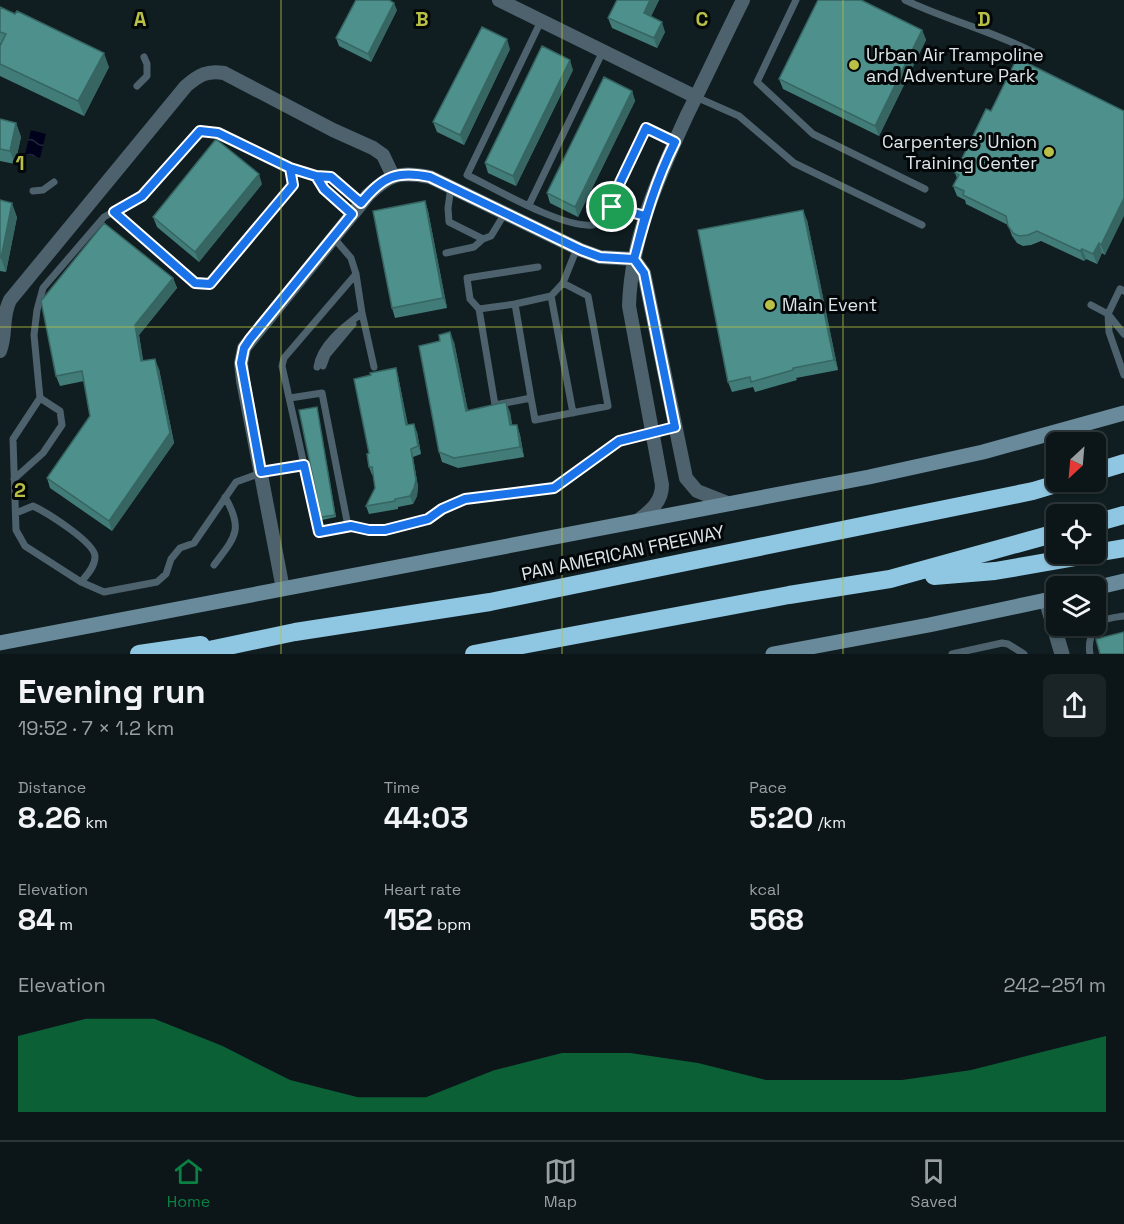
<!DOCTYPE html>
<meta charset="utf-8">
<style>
body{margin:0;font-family:"Space Grotesk",sans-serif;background:#1a2326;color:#f1f3f6;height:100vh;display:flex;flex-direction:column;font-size:22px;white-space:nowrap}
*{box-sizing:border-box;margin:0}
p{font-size:20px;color:#9a9fa2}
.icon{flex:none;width:33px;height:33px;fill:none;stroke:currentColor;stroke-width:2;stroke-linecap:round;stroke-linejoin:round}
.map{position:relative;height:654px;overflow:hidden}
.details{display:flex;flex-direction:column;background:#0c1619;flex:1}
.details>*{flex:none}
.needle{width:39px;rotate:206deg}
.buttons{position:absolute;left:1046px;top:432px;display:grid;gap:12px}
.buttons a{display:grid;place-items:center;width:60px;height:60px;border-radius:9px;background:#0c1619;box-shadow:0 2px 4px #0004,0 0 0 2px #2c3538;font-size:30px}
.pin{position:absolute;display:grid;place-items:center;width:51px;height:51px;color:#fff;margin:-26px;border:3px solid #fff;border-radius:50%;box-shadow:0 2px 6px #0007}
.round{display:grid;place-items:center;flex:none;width:63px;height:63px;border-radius:9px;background:#1a2326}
.headline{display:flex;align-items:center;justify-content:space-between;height:102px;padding:0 18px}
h1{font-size:33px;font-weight:700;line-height:45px}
.stats{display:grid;grid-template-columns:repeat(3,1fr);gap:9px;height:102px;padding:6px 18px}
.stats div{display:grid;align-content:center}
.stats b{font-size:30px;font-weight:700}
.stats small{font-size:16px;font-weight:400}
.stats p{font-size:16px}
.chart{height:168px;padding:12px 18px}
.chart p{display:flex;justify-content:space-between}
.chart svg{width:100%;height:108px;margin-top:6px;fill:#0b8043;opacity:.7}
.dock{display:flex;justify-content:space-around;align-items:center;height:84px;border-top:2px solid #2c3538;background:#0c1619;font-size:16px;color:#9a9fa2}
.dock a{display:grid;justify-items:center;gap:3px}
.dock .on{color:#0b8043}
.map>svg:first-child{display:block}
</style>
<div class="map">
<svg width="1124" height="654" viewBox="0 0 1124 654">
<defs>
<pattern id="water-waves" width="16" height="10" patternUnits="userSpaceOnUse" patternTransform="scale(1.5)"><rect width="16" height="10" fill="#00021c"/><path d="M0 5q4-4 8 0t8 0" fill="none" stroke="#25273d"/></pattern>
</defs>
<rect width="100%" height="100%" fill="#101e21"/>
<path fill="url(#water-waves)" d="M31,130L46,134L40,158L25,154Z"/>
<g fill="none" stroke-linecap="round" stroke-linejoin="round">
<path stroke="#4d626d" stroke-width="7" d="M796,0L757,82L813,134L925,189
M905,0C947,20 992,31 1033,52
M541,21L467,175C496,189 562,228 592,225C602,223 607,214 612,207
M137,86L147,76V64L144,57
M696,97L739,116L794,163L922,225
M290,168L316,175L331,177L361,203
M316,175L324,189L352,214
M451,187L448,208L449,222L483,239L491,236L505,213
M33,191L43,190L54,182
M529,205L603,51
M114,212L195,283L210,284L293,185L290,168L218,133L200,131L142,196L104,217L43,288L37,310L34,335L40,398L13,439L16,530L25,546L81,582L104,592L157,582L166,574L171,559L180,548L194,543L236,482L261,473L304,465
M645,216L612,207L613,197L646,128L675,142
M333,237L351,258L356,274L362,313L374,367
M446,253L474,247L483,239
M538,267L467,278L470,299L479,309L495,405L531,398L535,420L608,406L588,296L563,283L577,248
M356,274L284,358L282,366L319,532L351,526L385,530L428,519L442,509L465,499L554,488L619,441L675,427
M563,283L551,296L573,413
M515,304L551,296
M1091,305L1108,314L1120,289L1124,291
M479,309L515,304L531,398
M1108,314L1109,332L1124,375
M1108,314L1124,334
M323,366L327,355L353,324
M317,367C320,344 345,326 362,313
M290,398L322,393L348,526
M14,479L43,453L62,425L60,411L40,398
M16,513L33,506C46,512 96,543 95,557C95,567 86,576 81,582
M214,565C235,537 244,530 225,497
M952,654L1002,643L1008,644L1024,654
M1090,654C1088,644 1091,629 1100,622C1106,618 1117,617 1124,616"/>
<path stroke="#4d626d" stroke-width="14" d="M499,0L696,97
M634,259L644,273L686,478L697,491L730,504
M0,351C7,333 1,319 10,300L186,86C199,75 207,70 224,73L333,130L373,148L383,155L393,176
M636,522C649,512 662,503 662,485L629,306C631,237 659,176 687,115C706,77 724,38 743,0
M283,589L243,381L241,363L244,348L368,195C390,174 400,171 430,177L581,250L600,257L634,259"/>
<path stroke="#4d626d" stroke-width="15" d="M1046,600L1062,654"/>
<path stroke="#688a9b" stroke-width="15" d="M1095,588L1124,581
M0,643L869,477L983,452L1124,413
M773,654L929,625L1056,598"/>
<path stroke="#8fc6e1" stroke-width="18" d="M1095,472L1124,463
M1095,523L1124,515
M1095,553L1124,548
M934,576L995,571L1093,554
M139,654L201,645
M190,654L295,632L490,602L1033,491L1063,482
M474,654L789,595L890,579L1056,533"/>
</g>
<path fill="#427c78" d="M617,0H659L651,16L665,32L657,48L612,28L608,18Z
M0,7L109,67L84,116L0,76V46L1,44L0,43Z
M397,10L371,62L339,46L336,38Z
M922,30L926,40L879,136L783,89L779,79Z
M510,49L464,145L437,132L433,122Z
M573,70L516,186L488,173L485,163Z
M632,91L635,101L578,217L550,203L547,193Z
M991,111H1124L1105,255L1102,253L1097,264L1086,259L1084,261L1041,241L1031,245L1023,246L1017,243L1012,236L1008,225L966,204L965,200L957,196L953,186L957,178L955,173Z
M0,119L16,123L21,137L15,164L0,161Z
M262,184L199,262L157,227L153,217Z
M0,200L17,217L6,272L0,271Z
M425,201L428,211L447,308L395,318L392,308Z
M807,220L838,370L796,378L797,380L755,392L753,387L732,392L728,382Z
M173,278L177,288L139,335L143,361L159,369L174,443L112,531L50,488L47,478L90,416L84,381L60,386L56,376Z
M454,342L468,411L510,412L512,425H517L520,435L524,457L458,468L442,462L439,452Z
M396,368L398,376L408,425L417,432L421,454L413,457L418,487L417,496L413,504L398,507V509L369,514L366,506L375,488L373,475H372L369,467L371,375Z
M317,407L336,517L322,520L321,517Z"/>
<path fill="#366562" d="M650,0H659L648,23L644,13Z
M394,3L397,10L371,62L368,54Z
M662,22L665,32L657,48L654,38Z
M922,30L926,40L879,136L875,126Z
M507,39L510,49L464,145L460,135Z
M104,53L109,67L84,116L78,101Z
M570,60L573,70L516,186L513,176Z
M632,91L635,101L578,217L575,207Z
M16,123L21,137L15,164L10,151Z
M259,174L262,184L199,262L195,252Z
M1124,198V216L1105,255L1101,245Z
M425,201L428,211L447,308L443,298Z
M12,203L17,217L6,272L1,258Z
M803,210L807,220L838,370L834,360Z
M1099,243L1102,253L1097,264L1093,254Z
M1082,249L1086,259L1084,261L1080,251Z
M173,278L177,288L139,335L145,371L141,361L135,325Z
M450,332L454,342L470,421L466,411Z
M155,359L159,369L174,443L112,531L109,521Z
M396,368L398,376L409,433L406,425Z
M506,402L510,412L514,435L510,425Z
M414,424L417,432L421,454L418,446Z
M517,425L520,435L524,457L520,447Z
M411,449L413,457L418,487L417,496L413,504L410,496Z"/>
<path fill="#4d908c" stroke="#366562" stroke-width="1.5" d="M356,0H389L394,3L368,54L336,38Z
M617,0H650L644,13L662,22L654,38L608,18Z
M818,0H861L922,30L875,126L779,79Z
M0,7L15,14L17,11L104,53L78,101L0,64V46L6,34L0,32Z
M482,27L507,39L460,135L433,122Z
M542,46L570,60L513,176L485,163Z
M1017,58L1124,111V198L1101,245L1099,243L1093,254L1082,249L1080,251L1037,231L1028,235L1019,236L1013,233L1008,226L1006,216L963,195L964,191L953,186L959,175L955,173L986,109L991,111Z
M604,77L632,91L575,207L547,193Z
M0,119L16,123L10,151L0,149Z
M216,139L259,174L195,252L153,217Z
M0,200L12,203L1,258H0Z
M425,201L443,298L392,308L373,211Z
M803,210L834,360L793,368V370L751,382L750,377L728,382L698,230Z
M104,223L173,278L135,325L141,361L155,359L170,433L109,521L47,478L90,416L82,371L56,376L41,301Z
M450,332L466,411L506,402L510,425H517L520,447L454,458L439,452L419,346L440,341L439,335Z
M396,368L406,425L414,424L418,446L411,449L416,480L414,488L410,496L395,499V501L366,506L375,488L372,467H369L367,454L369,453L354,379L371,375L370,373Z
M317,407L335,515L321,517L299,410Z
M1124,632V654H1100L1096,639Z"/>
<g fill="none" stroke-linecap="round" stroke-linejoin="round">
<g stroke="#fff" stroke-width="12">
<path id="route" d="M612,207L645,216L634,259L600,257L581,250L430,177C397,170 383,176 361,203L331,177L316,176L290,168L218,133L200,131L142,196L114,212L195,283L210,284L293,185L290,168L316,176L324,189L352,214L250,339L244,348L241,363L261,472L304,465L319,532L351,526L369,530H385L428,519L442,509L465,499L554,488L619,441L675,427L644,273L634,259C645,218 656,180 675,142L646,128L613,197L612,207"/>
</g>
<use href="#route" stroke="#1a73e8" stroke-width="8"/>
</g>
<path fill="none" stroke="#b9c046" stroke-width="1.5" stroke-opacity="0.55" d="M281,0V654M562,0V654M843,0V654M0,327H1124"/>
<g fill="#b9c046" stroke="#030708" stroke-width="2">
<circle cx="854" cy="65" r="6"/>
<circle cx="1049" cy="152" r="6"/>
<circle cx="770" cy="305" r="6"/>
</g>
<g text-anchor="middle" stroke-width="6" stroke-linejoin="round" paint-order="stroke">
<g font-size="18" fill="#dde6e8" stroke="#030708" text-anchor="start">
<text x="866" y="61">Urban Air Trampoline<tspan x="866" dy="21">and Adventure Park</tspan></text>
<text x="1037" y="148" text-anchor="end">Carpenters' Union<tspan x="1037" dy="21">Training Center</tspan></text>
<text x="782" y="311">Main Event</text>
</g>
<g font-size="18" fill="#dde6e8" stroke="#030708">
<text transform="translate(623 553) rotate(-12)" y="6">PAN AMERICAN FREEWAY</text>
</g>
</g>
<g font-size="20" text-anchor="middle" font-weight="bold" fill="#b9c046" stroke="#030708" stroke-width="6" stroke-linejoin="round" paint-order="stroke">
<text x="140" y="26">A</text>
<text x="422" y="26">B</text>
<text x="702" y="26">C</text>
<text x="984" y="26">D</text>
<text x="20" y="170">1</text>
<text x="20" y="497">2</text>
</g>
</svg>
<div class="buttons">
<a><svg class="needle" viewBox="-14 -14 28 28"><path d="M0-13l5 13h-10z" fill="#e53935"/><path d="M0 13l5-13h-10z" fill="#9a9fa2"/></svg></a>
<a><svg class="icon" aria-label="locate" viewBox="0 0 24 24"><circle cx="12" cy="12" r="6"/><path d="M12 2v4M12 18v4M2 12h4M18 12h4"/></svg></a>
<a><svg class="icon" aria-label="layers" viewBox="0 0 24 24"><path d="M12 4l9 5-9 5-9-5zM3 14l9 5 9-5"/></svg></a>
</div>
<div class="pin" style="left:612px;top:207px;background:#1e9e55"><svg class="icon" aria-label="arrive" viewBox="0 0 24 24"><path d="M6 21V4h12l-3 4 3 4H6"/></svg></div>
</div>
<section class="details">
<div class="headline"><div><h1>Evening run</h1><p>19:52 · 7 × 1.2 km</p></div><a class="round"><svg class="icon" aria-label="share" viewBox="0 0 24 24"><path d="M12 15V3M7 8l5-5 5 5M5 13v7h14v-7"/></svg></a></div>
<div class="stats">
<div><p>Distance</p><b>8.26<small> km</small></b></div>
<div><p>Time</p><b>44:03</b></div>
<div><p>Pace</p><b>5:20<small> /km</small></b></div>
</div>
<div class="stats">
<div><p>Elevation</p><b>84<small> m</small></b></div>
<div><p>Heart rate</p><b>152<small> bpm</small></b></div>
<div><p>kcal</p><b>568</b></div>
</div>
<div class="chart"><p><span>Elevation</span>242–251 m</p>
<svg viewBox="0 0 160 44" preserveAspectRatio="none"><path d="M0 44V13L10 6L20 6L30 17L40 31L50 38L60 38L70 27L80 20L90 20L100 24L110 31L120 31L130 31L140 27L150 20L160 13V44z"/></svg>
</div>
</section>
<nav class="dock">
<a class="on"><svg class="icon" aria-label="home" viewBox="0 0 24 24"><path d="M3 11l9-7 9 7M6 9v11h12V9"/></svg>Home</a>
<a><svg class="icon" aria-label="map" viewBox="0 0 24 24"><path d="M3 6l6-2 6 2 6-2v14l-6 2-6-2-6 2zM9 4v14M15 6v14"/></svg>Map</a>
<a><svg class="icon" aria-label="saved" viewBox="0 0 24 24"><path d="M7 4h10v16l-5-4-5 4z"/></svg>Saved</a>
</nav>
